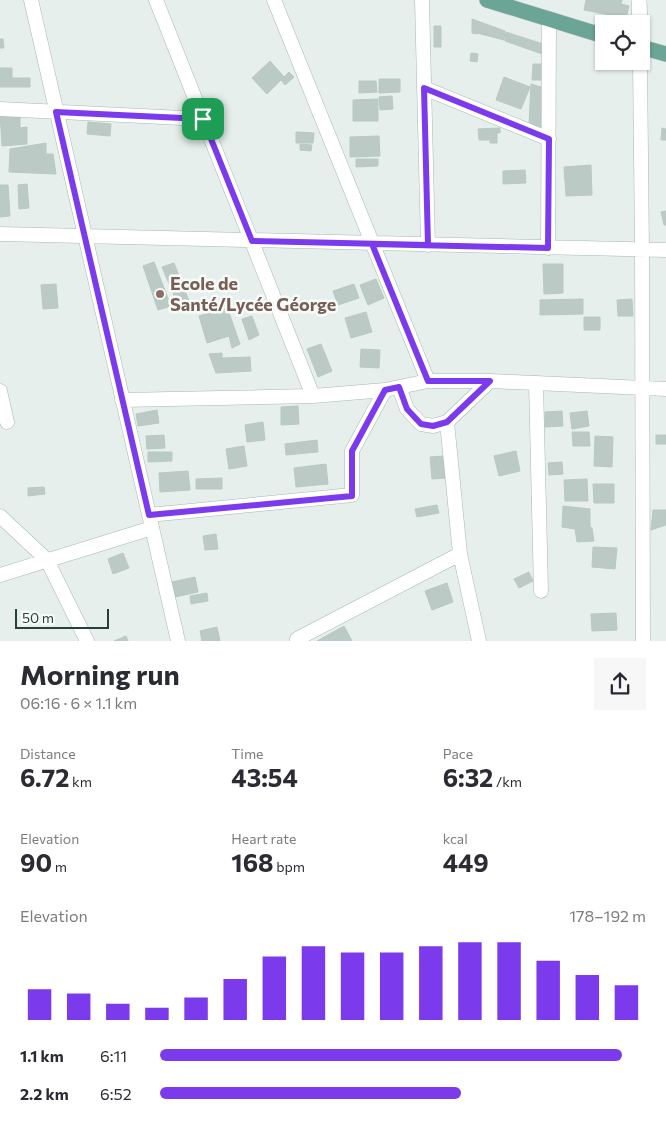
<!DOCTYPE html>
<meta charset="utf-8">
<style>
body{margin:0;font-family:Commissioner,sans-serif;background:#f7f7f7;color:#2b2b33;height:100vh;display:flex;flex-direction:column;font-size:19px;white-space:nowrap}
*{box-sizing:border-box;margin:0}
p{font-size:16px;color:#7c7c81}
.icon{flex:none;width:28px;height:28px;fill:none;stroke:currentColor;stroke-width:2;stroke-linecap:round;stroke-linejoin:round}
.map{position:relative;height:641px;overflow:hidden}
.side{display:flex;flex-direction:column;background:#fff;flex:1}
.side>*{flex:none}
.fabs{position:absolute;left:595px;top:15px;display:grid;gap:10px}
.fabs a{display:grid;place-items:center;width:55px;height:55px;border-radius:0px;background:#fff;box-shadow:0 1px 4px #0004;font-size:25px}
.scale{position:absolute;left:15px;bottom:12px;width:94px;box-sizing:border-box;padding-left:5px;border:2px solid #24423a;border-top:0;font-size:14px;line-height:18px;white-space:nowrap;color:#24423a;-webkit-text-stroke:4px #f7fbf9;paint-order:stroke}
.pin{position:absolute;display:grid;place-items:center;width:42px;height:42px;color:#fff;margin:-21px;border-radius:10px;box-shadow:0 2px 8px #0006}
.round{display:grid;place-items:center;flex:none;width:52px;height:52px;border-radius:0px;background:#f7f7f7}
.head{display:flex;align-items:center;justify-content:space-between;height:85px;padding:0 20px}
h1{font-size:28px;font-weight:700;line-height:38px}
.figures{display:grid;grid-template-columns:repeat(3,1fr);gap:8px;height:85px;padding:5px 20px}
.figures div{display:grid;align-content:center}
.figures b{font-size:25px;font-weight:700}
.figures small{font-size:14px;font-weight:400}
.figures p{font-size:14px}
.chart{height:140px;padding:10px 20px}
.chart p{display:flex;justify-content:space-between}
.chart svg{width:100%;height:90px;margin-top:5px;stroke:#7c3aed;stroke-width:6}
ul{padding:0 20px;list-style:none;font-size:16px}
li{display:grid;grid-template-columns:80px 60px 1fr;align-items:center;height:38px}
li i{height:12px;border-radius:6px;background:#7c3aed}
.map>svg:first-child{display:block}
</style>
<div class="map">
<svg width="666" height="641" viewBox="0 0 666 641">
<rect width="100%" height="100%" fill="#e6efeb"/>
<path fill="#bbcac4" stroke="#b8c9c2" d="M586,0H622L621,4L629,6L626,18L584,10Z
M472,19L505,31L504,40L477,33V34L472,33Z
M434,26H441V47H434Z
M506,32L543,44L542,54L505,41Z
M0,39H3L4,48H0Z
M471,53L478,54L477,62L470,61Z
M270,61L284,77L289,72L294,77L285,85L281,80L267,94L252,78Z
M533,64H541V80H532Z
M0,68H12V78H30V87H0Z
M504,77L530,87L521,109L496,100Z
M379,79H400V92L379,93Z
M359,81H376L377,92L359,93Z
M531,84L541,87L540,92L543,93V129L529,125Z
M392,96L393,109L380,110L379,97Z
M378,99V121H353V100Z
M20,111V128L27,127V144L2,146L0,113Z
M88,122L111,124L110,136L87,134Z
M500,128V133H497V143H490V140H479L478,129Z
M662,128L666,129V140H661Z
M296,132L314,133L313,143H296Z
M379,136L380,156L350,157V137Z
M46,143V154H53L56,174L9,172L10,149Z
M300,144L312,145L311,151L300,150Z
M356,159H378V166L356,167Z
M591,165L592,195L566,196L564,167Z
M525,170L526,183L503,184V171Z
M27,184L29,208L19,209L18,185Z
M0,185H8L10,216L0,217Z
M666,211V225H664L661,212Z
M154,262L171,306L158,310L143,266Z
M174,263L191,306L180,310L162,267Z
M543,264H563V293L544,294Z
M376,279L384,298L368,305L360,285Z
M56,284L58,308L43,309L41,285Z
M354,284L359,298L338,305L333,291Z
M583,299V314L540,315V300Z
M632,299L633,316H618L617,300Z
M227,307L240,344L232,348L229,336L207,343L199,316Z
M366,312L372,332L351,338L345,318Z
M252,316L259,335L249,340L242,319Z
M584,317H600V330H584Z
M321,344L332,371L318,377L307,349Z
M361,349L380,350L379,368L360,367Z
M222,353V358L250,357L251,371L216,373L209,354Z
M298,406L299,424L281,425V407Z
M157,410L159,423L138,426L136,414Z
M562,411L563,426L545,427V412Z
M587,411L589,426L572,429L570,413Z
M263,422L265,440L247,442L245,425Z
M572,432H589L590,446H573Z
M164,435L165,448L147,449L146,436Z
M656,435H666V444H656Z
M595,436L613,437L612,467L594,466Z
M317,440L318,452L286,455L285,444Z
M244,446L247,466L229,469L226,449Z
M516,451L520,471L499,476L494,456Z
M148,452H172V461L148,462Z
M444,456L446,478L432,479L430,457Z
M562,462L563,474L549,475L548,463Z
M326,464L328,484L296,487L294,468Z
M188,471L190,490L160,492L159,473Z
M222,478V489H196V479Z
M587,479L588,501H565L564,480Z
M593,484H614V503H594Z
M44,487L45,494L28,496V488Z
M437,505L439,513L417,517L415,509Z
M563,506L590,509V527L592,528L594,541L577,542L575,529L562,527Z
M653,510H666V525L651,530Z
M216,534L218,549L205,550L203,536Z
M593,547L617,548L615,569L592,567Z
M123,553L129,568L113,574L108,559Z
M529,572L533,581L519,588L514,579Z
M195,577L198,592L175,597L172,582Z
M447,583L453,602L432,610L425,591Z
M207,593L208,601L191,604L190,596Z
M616,613L617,630L592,631L591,614Z
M344,626L352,641H317Z
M217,627L220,641H202L200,631Z
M126,636L128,641H114Z"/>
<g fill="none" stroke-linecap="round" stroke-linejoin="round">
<g stroke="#a8b8b2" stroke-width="15">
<path id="minor" d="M31,0L178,641
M156,0L313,396
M274,0L428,381
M422,0L428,245
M640,61L642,250L643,641
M424,88L549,139
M0,109L203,119
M0,234L666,250
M548,248L549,20
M536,383L541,591
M399,387L407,409L421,424L433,426L447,422L490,381
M0,391L7,422
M122,400L313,396L385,390L428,381H490L666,389
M447,422L460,554L479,641
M149,515L352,495V451L385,390
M0,516L47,560L87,641
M0,575L152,528
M297,639L460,554"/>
</g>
<g stroke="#a8b8b2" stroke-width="16">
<path id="tertiary" d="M639,0L640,24"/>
</g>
<g stroke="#c2cac8" stroke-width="16">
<path id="primary" d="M487,0L604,36
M641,47L666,54"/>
</g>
<use href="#minor" stroke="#fff" stroke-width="14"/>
<use href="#tertiary" stroke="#fff" stroke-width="15"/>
<use href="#primary" stroke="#6aa596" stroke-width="15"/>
</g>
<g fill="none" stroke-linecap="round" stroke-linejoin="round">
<g stroke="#fff" stroke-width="10">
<path id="route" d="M203,119L56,112L149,515L352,496V451L385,390L399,387L407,409L421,424L433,426L447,422L490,381H428L372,244L548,248L549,139L424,88L428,245L252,241L203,119"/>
</g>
<use href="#route" stroke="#7c3aed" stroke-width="6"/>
</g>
<circle fill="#8d6e63" stroke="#f7fbf9" stroke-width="2" cx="160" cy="294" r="5"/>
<g text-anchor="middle" stroke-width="5" stroke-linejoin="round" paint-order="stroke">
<g font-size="18" font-weight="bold" fill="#785e54" stroke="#f7fbf9" text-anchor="start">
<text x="170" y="290">Ecole de<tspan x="170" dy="21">Santé/Lycée Géorge</tspan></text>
</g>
</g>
</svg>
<div class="fabs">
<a><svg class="icon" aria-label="locate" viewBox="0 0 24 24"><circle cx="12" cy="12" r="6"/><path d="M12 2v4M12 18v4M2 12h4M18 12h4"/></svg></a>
</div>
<div class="scale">50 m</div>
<div class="pin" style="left:203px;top:119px;background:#1e9e55"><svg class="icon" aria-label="arrive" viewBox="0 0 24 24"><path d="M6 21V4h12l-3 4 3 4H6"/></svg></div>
</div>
<section class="side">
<div class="head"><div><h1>Morning run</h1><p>06:16 · 6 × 1.1 km</p></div><a class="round"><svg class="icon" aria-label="share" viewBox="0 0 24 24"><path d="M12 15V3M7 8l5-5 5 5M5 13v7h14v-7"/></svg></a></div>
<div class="figures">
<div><p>Distance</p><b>6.72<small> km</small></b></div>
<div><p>Time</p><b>43:54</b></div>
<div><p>Pace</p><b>6:32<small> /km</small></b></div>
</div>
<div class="figures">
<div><p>Elevation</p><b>90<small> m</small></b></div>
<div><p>Heart rate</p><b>168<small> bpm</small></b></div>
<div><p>kcal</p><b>449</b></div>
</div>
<div class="chart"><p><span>Elevation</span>178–192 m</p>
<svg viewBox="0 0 160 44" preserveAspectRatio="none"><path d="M5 44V29M15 44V31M25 44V36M35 44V38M45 44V33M55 44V24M65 44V13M75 44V8M85 44V11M95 44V11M105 44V8M115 44V6M125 44V6M135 44V15M145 44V22M155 44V27"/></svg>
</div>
<ul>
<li><b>1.1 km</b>6:11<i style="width:95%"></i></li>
<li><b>2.2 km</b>6:52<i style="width:62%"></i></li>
</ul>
</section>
